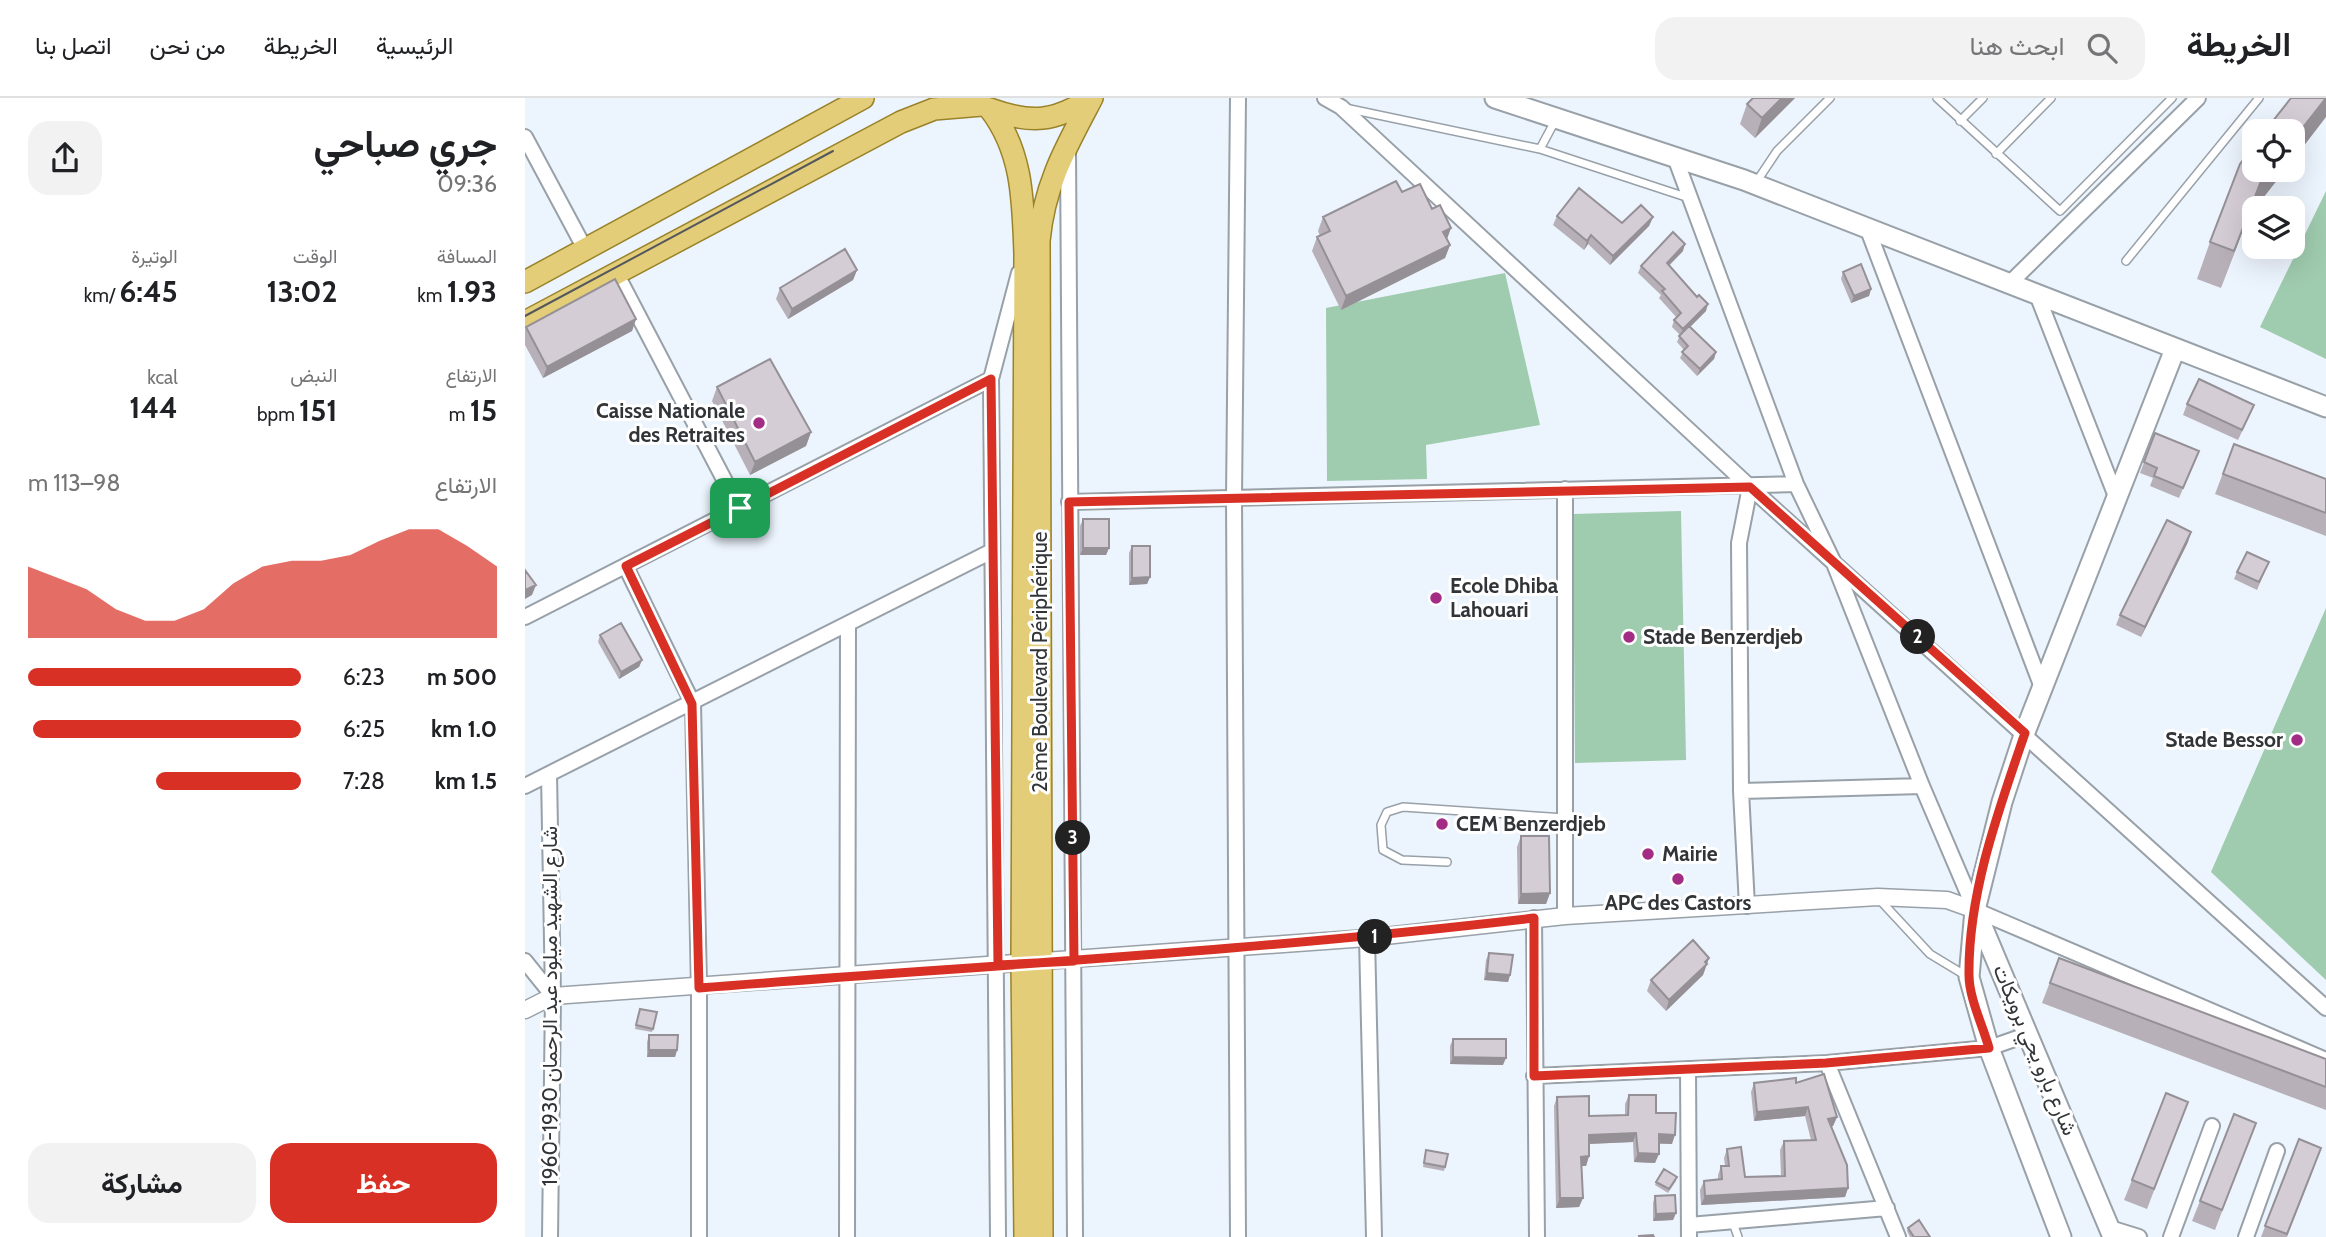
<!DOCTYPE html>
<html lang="ar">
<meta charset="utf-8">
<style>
body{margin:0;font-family:Cabin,Vazirmatn,sans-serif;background:#f2f2f2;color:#202124;direction:rtl;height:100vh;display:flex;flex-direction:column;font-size:26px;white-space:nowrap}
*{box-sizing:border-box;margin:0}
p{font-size:23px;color:#757577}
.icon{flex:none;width:38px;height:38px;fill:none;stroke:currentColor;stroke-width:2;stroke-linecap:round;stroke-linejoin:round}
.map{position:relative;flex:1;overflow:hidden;direction:ltr}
.drawer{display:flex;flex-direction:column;background:#fff;width:525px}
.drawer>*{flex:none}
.tools{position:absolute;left:1717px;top:21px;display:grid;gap:14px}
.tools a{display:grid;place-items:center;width:63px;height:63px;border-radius:14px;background:#fff;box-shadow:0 7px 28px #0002;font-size:35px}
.pin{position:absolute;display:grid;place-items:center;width:60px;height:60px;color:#fff;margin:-30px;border-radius:14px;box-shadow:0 4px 10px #0006}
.km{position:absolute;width:35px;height:35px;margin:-18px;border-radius:50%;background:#222;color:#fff;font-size:19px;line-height:35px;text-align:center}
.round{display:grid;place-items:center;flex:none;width:74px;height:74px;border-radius:21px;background:#f2f2f2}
.head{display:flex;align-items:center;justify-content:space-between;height:119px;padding:0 28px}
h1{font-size:38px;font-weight:700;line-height:52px}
.figures{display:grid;grid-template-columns:repeat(3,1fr);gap:10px;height:119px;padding:7px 28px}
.figures div{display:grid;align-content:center}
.figures b{font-size:30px;font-weight:700}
.figures small{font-size:19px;font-weight:400}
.figures p{font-size:19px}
.chart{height:196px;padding:14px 28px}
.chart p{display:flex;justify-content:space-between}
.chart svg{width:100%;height:126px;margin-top:7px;fill:#d93025;opacity:.7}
.primary-button{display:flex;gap:14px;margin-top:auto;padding:14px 28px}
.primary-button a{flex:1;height:80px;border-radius:21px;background:#d93025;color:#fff;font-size:28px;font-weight:700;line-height:80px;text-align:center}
.primary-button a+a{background:#f2f2f2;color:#202124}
ul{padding:0 28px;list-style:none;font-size:23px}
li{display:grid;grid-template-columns:112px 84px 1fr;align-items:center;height:52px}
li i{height:18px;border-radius:9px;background:#d93025}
header{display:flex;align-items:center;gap:42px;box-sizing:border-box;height:98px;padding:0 35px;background:#fff;border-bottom:2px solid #e0e0e0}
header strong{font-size:33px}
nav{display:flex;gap:38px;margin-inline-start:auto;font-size:24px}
.search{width:490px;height:63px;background:#f2f2f2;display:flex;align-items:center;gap:18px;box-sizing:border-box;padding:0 24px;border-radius:21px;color:#757577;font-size:26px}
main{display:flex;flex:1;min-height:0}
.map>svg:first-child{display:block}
</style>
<header>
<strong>الخريطة</strong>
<div class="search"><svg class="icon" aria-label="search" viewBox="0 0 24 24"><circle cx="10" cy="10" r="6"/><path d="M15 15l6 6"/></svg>ابحث هنا</div>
<nav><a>الرئيسية</a><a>الخريطة</a><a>من نحن</a><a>اتصل بنا</a></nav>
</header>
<main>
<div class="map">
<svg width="1801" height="1139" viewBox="0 0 1801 1139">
<rect width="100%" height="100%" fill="#ecf4fd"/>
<path fill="#9fcbae" d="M1801,93V261L1735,229Z
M980,175L1015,327L901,347L902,381L802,383L801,210Z
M1156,413L1161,662L1050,665L1048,416Z
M1801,510V882L1686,774Z"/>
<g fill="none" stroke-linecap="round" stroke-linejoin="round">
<g stroke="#98a0a8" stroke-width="10">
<path id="service" d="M1412,0L1535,113L1647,0
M820,10L1015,51L1031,21
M1435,23L1458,0
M1015,51L1164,100
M1471,56L1526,0
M1230,86L1252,53L1305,0
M1601,163L1734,0
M922,764L877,762L858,752L856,727L862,714L878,709L1040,720
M1353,800L1405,856L1443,879
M1207,1122L1213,1139"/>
</g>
<g stroke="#98a0a8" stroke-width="18">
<path id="minor" d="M713,0L709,400L713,1139
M800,0L816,9L1225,389L1801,910
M0,39L60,151
M543,53L550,1139
M1151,62L1271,386L1308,463L1397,688L1450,812L1801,962
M1343,132L1518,592
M91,175L214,410
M1486,184L1673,0
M1511,194L1592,401
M1040,391V818
M544,404L1271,386
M101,469L168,606L174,889V1139
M0,519L466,281
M24,676L28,898L25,1139
M0,688L467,453
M1216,693L1397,688
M1222,808L1216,693L1214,445L1225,389
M1009,820L1012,1139
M842,840L849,1139
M0,863L28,898
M1302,965L1373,1139
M1163,971L1164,1139
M1009,978L1302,965L1464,950L1504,936
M1164,1127L1362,1110
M1585,1130L1614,1139
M322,1139L323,528
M473,1139L466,281L494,175
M1646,1139L1687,1028
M1721,1139L1752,1053"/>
</g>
<g stroke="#98a0a8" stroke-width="19">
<path id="tertiary" d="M0,912L28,898L842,840L1040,818L1353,799L1422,802L1450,812"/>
</g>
<g stroke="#98a0a8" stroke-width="23">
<path id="secondary" d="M970,0L1219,82L1801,309
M1451,814L1588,1139
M1536,1139L1464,950L1444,879L1450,812L1477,704L1500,634L1650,251"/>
</g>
<g stroke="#998228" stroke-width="24">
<path id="primary" d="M465,11C498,54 498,103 500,156L497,866L500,1139
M465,11C506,26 530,24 566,0
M0,184L338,0
M0,224L376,24L409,11L457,7
M517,1139L514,143C519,87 541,49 567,0"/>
</g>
<use href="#service" stroke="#fff" stroke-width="7"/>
<use href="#minor" stroke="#fff" stroke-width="14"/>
<use href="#tertiary" stroke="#fff" stroke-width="16"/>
<use href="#secondary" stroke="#fff" stroke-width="19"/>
<use href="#primary" stroke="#e3cd79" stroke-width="21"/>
<path stroke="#54575c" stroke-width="2" d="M0,218L308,53"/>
</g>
<path fill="#b7b0b8" d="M1270,0L1230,40L1215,26L1222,6Z
M1760,72L1723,119L1696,190L1672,181L1685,144Z
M877,94L922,141L925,147L920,160L816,212L787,153L792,139L795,138L793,133L798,119Z
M1032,118L1097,125L1128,119L1124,128L1085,167L1063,146L1059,152L1028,127Z
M1158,153L1144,168L1181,213L1165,229L1191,254L1189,261L1172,278L1155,260L1159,252L1152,244L1155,237L1147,229L1149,222L1152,220L1134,200L1136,197L1113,175L1116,168Z
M332,172L328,182L263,221L251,201L255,190Z
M1318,174L1346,191L1344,198L1326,205L1316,181Z
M111,221L107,233L18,280L0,247V233L1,229Z
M192,289L286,334L281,348L225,377L187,303Z
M1662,306L1725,317L1713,342L1658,317Z
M1630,335L1674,353L1654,400L1625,388L1628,380L1615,375Z
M1709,346L1801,381V438L1690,396Z
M558,421L584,450L581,457H555V428Z
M1663,444L1616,539L1591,527L1595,517Z
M607,448L625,479L622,486L604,487V455Z
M1741,471L1732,492L1709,481L1712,474Z
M75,537L117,562L114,569L94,581L73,544Z
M996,738L1025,795L1021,806H993L992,749Z
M964,855L985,877L983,884L959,882L961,862Z
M1184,860L1178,877L1141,913L1122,893L1126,882Z
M1534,860L1801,961V1012L1517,905Z
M114,914L128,931L127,934L110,931Z
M124,937L152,952L150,959H122V944Z
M928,941L978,967L925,966V948Z
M1229,985H1271L1312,1019L1308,1028L1306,1029L1323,1090L1320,1099L1176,1107L1175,1092L1179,1083L1193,1081V1077L1196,1068H1200L1199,1060L1202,1051L1220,1079L1256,1078L1255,1052L1259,1043L1286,1042L1280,1018L1229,1023L1226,994Z
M1104,997L1131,1015L1147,1046H1134L1130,1065L1109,1064L1108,1044L1064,1046V1058L1061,1068H1056L1058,1100L1054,1109L1031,1110L1029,1008L1032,999L1064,1018L1100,1017V1006Z
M1663,1004L1622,1111L1599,1102L1607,1082Z
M1774,1041L1789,1070L1762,1139H1736Z
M1723,1045L1690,1132L1667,1123L1675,1103Z
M901,1052L920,1069L919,1073L898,1069Z
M1151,1083L1143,1095L1130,1087L1131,1084Z
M1130,1098L1151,1115L1148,1122L1128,1123V1105Z
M1383,1130L1405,1139H1385L1382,1133Z"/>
<path fill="#959096" d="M1257,0H1270L1230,40L1237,20Z
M1801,0V19L1768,62V42Z
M1745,72H1760L1723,119L1696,190L1736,83Z
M1128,119L1124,128L1085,167L1088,158Z
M926,130L921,144L918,134Z
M1066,137L1063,146L1059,152L1062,143Z
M1160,146L1158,153L1139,172L1142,165Z
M925,147L920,160L816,212L821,198Z
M332,172L328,182L263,221L267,211Z
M1346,191L1344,198L1326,205L1329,198Z
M1183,206L1181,213L1156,238L1158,231Z
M111,221L107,233L18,280L22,269Z
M1191,254L1189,261L1172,278L1175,271Z
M286,334L281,348L225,377L230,364Z
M1666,434L1663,444L1616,539L1620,529Z
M558,450H584L581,457H555Z
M625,479L622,486L604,487L607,480Z
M11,487L7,497L0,501V492Z
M117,562L114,569L94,581L96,574Z
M1025,795L1021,806H993L996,796Z
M1184,860L1178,877L1141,913L1144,902Z
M962,875L985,877L983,884L959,882Z
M124,952H152L150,959H122Z
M928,959L981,960L978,967L925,966Z
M1283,1009L1280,1018L1229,1023L1232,1014Z
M1312,1019L1308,1028L1300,1030L1303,1021Z
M1111,1035L1108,1044L1061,1046L1064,1037Z
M1134,1036L1150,1037L1147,1046L1131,1045Z
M1113,1055L1134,1056L1130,1065L1109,1064Z
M1064,1058L1061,1068H1053L1056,1059Z
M1323,1090L1320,1099L1176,1107L1180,1098Z
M1035,1100H1058L1054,1109L1031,1110Z
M1151,1115L1148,1122L1128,1123L1131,1116Z"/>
<path fill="#d5cdd6" stroke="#959096" stroke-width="2" d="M1228,0H1257L1237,20L1222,6Z
M1766,0H1801L1768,42V33H1740Z
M1729,48V72H1745L1736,83L1709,153L1685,144L1715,66Z
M871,83L877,94L895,86L907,111L915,107L926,130L918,134L925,147L821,198L792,139L805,133L798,119Z
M1054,90L1097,125L1116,107L1128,119L1088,158L1066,137L1062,143L1032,118Z
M1148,134L1160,146L1142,165L1172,199L1174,197L1183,206L1158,231L1149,222L1156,215L1137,193L1140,191L1116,168Z
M320,151L332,172L267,211L255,190Z
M1336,166L1346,191L1329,198L1318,174Z
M90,181L111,221L22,269L1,229Z
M1164,228L1191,254L1175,271L1157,254L1163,248L1154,238Z
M245,261L286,334L230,364L192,289Z
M1674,281L1729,307L1717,332L1662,306Z
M1630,335L1674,353L1658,390L1629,378L1632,370L1619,364Z
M1709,346L1801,381V415L1698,376Z
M558,421H584V450H558Z
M1642,422L1666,434L1620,529L1595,517Z
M607,448H625V479L607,480Z
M1722,454L1744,464L1734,484L1712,474Z
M0,472L11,487L0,492Z
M96,525L117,562L96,574L75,537Z
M996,738H1024L1025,795L996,796Z
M1168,842L1184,860L1180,864L1182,866L1144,902L1126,882Z
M964,855L988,857L985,877L962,875Z
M1534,860L1801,961V989L1525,885Z
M115,911L132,914L128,931L111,927Z
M124,937H153L152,952H124Z
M928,941H981V960L928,959Z
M1299,976L1312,1019L1303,1021L1322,1067L1323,1090L1180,1098L1179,1083L1197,1081L1196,1068H1204L1202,1051L1216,1049L1220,1079L1260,1078L1259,1043L1291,1042L1283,1009L1232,1014L1229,985L1271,980V985Z
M1641,995L1663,1004L1629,1091L1607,1082Z
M1104,997H1131V1015H1151L1150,1037L1134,1036V1056L1113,1055L1111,1035L1064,1037V1058L1056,1059L1058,1100H1035L1032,999L1064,998V1018L1103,1017Z
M1709,1016L1731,1025L1697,1112L1675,1103Z
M1774,1041L1796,1050L1762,1136L1740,1128Z
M901,1052L923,1056L920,1069L899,1065Z
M1139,1071L1152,1079L1144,1091L1131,1084Z
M1150,1097L1151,1115L1131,1116L1130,1098Z
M1394,1122L1405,1139H1389L1383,1130Z
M1128,1137L1129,1139H1114V1138Z"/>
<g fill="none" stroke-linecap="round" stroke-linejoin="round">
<g stroke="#fff" stroke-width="14">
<path id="route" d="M215,410L101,468L167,606L174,890C452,868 731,853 1009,820V978L1301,965L1464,950C1458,928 1444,900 1444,877C1443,795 1474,711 1500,635L1225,389L544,404L549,863L473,867L466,281L215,410"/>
</g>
<use href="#route" stroke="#d93025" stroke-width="9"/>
</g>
<g fill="#a32c84" stroke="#fff" stroke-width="2.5">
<circle cx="234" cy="325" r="7"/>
<circle cx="911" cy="500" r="7"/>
<circle cx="1104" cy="539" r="7"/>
<circle cx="1772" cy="642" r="7"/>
<circle cx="917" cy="726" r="7"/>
<circle cx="1123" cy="756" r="7"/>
<circle cx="1153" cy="781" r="7"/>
</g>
<g text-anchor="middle" stroke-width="6" stroke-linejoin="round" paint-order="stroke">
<g font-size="21" font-weight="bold" fill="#323538" stroke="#fff" text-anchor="start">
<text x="220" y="320" text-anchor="end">Caisse Nationale<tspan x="220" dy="24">des Retraites</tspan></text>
<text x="925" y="495">Ecole Dhiba<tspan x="925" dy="24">Lahouari</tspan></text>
<text x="1118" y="546">Stade Benzerdjeb</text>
<text x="1758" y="649" text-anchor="end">Stade Bessor</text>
<text x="931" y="733">CEM Benzerdjeb</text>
<text x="1137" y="763">Mairie</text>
<text x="1153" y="812" text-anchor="middle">APC des Castors</text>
</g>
<g font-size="21" fill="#323538" stroke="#fff">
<text transform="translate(515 564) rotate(-90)" y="7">2ème Boulevard Périphérique</text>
<text transform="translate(25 908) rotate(-90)" y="7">شارع الشهيد ميلود عبد الرحمان 1930-1960</text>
<text transform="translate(1510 952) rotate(67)" y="7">شارع بارو يحي برويكات</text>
</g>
</g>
</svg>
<div class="tools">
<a><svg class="icon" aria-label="locate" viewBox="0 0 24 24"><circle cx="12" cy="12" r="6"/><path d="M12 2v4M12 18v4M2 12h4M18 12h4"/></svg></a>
<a><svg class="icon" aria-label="layers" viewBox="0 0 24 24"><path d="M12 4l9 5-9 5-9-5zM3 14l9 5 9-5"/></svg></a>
</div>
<div class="pin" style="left:215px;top:410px;background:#1e9e55"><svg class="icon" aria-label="arrive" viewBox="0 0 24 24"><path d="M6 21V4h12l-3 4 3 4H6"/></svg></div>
<b class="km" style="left:850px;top:839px">1</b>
<b class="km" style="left:1393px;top:539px">2</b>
<b class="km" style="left:548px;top:740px">3</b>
</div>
<section class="drawer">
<div class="head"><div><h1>جري صباحي</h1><p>09:36</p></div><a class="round"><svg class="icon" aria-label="share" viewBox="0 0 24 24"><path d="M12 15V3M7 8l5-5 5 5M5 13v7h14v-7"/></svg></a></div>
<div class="figures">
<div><p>المسافة</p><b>1.93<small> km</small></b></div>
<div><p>الوقت</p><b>13:02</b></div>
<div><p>الوتيرة</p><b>6:45<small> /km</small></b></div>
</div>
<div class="figures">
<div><p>الارتفاع</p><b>15<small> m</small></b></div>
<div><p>النبض</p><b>151<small> bpm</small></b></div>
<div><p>kcal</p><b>144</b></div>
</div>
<div class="chart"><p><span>الارتفاع</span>98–113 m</p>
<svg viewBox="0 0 160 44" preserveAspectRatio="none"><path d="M0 44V19L10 23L20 27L30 34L40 38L50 38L60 34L70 25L80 19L90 17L100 17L110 15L120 10L130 6L140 6L150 12L160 19V44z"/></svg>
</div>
<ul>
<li><b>500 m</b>6:23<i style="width:100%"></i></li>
<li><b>1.0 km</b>6:25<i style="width:98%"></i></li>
<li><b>1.5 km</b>7:28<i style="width:53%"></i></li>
</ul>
<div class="primary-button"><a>حفظ</a><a>مشاركة</a></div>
</section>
</main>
